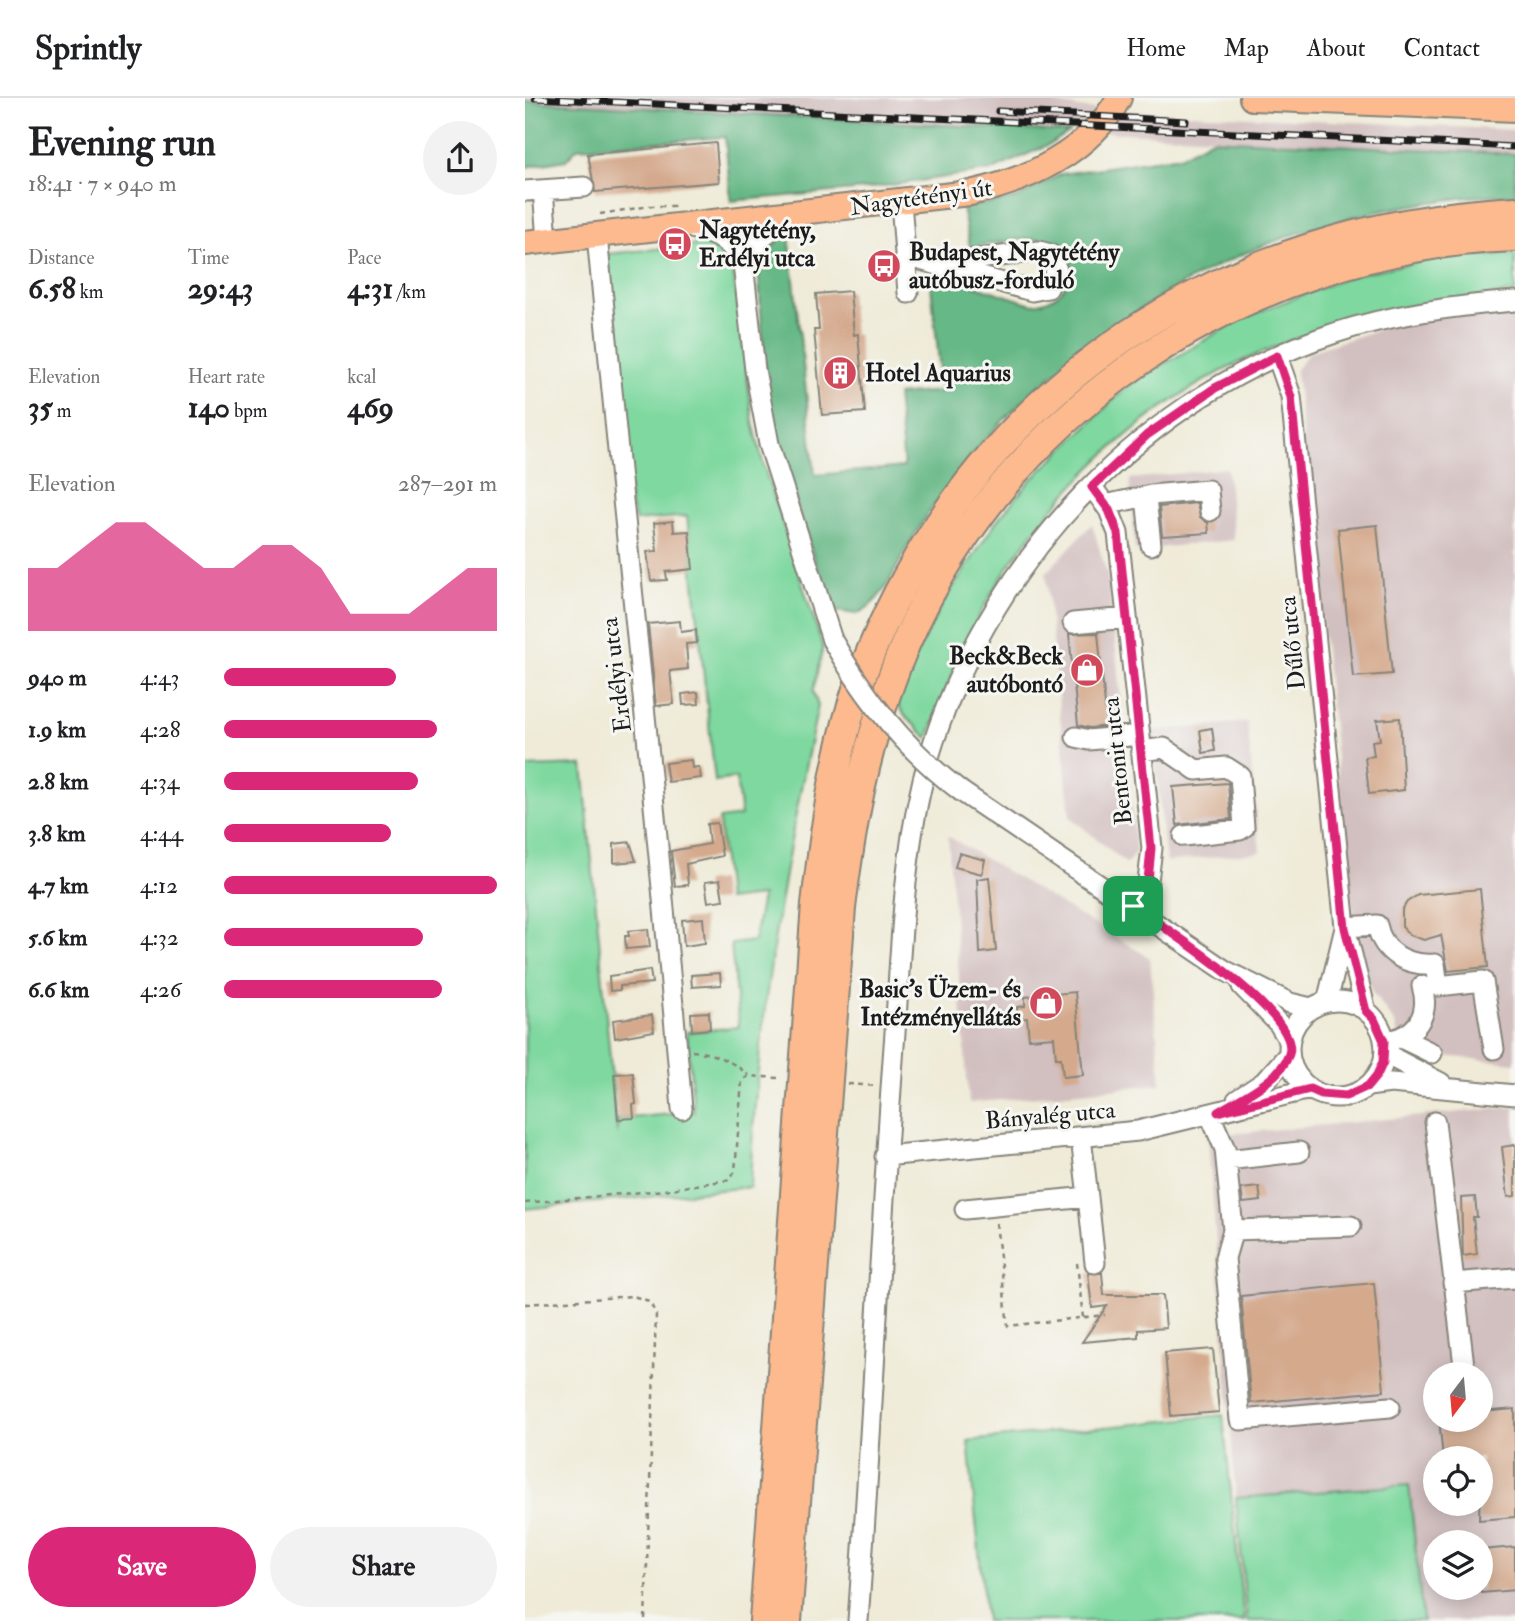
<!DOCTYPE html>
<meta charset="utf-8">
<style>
body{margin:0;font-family:"IM FELL Double Pica",serif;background:#f2f2f2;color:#202124;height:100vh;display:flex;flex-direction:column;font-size:26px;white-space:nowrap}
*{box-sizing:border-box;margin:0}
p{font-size:23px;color:#757577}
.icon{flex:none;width:38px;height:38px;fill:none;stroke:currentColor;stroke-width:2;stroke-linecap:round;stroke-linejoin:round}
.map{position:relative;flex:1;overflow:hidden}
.panel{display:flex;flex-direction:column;background:#fff;width:525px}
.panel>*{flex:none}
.needle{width:46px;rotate:196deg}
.fabs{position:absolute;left:898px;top:1264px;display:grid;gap:14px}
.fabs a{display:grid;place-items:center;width:70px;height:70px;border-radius:50%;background:#fff;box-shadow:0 4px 18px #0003;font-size:35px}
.pin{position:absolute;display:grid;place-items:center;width:60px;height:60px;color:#fff;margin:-30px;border-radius:14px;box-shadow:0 4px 10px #0006}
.round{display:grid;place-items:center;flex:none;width:74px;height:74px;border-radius:37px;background:#f2f2f2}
.headline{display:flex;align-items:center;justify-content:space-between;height:119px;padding:0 28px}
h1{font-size:38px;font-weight:700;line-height:52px}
.metrics{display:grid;grid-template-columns:repeat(3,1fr);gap:10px;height:119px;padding:7px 28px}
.metrics div{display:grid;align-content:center}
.metrics b{font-size:30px;font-weight:700}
.metrics small{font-size:19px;font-weight:400}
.metrics p{font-size:19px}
.chart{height:196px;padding:14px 28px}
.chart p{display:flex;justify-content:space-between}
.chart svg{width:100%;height:126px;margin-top:7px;fill:#db2777;opacity:.7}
.action{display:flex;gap:14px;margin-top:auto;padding:14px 28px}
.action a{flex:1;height:80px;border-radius:42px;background:#db2777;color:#fff;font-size:28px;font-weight:700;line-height:80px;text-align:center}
.action a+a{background:#f2f2f2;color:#202124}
ul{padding:0 28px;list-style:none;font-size:23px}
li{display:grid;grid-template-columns:112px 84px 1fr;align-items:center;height:52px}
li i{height:18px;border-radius:9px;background:#db2777}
header{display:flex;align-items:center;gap:42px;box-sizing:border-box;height:98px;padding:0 35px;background:#fff;border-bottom:2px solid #e0e0e0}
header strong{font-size:33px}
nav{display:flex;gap:38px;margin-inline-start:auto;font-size:24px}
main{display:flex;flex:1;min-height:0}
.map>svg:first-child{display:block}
</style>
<header>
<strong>Sprintly</strong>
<nav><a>Home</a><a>Map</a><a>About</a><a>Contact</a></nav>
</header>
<main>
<section class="panel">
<div class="headline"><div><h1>Evening run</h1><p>18:41 · 7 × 940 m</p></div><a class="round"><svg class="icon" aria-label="share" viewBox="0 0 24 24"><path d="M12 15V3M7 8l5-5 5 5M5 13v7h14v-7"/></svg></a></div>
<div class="metrics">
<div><p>Distance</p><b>6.58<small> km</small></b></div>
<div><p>Time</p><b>29:43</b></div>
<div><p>Pace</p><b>4:31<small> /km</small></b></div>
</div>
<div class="metrics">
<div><p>Elevation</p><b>35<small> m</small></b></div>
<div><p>Heart rate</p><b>140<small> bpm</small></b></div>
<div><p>kcal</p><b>469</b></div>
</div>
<div class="chart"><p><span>Elevation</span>287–291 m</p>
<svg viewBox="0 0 160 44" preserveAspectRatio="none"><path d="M0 44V22L10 22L20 14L30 6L40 6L50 14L60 22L70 22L80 14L90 14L100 22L110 38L120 38L130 38L140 30L150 22L160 22V44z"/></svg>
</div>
<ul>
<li><b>940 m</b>4:43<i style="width:63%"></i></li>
<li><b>1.9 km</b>4:28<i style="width:78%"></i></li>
<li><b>2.8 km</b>4:34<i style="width:71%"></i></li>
<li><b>3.8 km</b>4:44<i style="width:61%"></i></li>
<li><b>4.7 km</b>4:12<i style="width:100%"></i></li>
<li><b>5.6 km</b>4:32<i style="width:73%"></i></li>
<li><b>6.6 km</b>4:26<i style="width:80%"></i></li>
</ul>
<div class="action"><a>Save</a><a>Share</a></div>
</section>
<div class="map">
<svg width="990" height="1523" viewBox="0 0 990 1523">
<rect width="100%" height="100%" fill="#f6f6f2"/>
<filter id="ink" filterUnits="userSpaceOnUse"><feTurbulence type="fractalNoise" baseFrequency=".0143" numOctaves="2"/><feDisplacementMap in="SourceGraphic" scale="14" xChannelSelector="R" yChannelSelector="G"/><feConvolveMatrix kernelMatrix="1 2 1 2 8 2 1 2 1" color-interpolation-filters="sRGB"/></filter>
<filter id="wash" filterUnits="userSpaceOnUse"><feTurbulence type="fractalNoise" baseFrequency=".00686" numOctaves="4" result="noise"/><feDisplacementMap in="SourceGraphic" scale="28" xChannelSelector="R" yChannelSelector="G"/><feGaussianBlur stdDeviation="1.57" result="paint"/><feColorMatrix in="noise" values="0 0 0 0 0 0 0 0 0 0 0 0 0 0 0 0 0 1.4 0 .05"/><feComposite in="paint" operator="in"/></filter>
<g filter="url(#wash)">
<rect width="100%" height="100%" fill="#efebd8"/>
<path fill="#d2bfc0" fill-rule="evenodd" d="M0,0H502L561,11L990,32V56L0,3Z
M990,211V965L877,954L870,925L847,894L831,833L825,794L771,272L784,254L880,223Z
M702,370L709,442L610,452L605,381Z
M567,426L584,483L611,753L602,766L545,719L521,475Z
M722,624L735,754L641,764L627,633Z
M423,738L625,860L636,986L444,1005Z
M990,1009V1523H898L884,1387L711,1400L683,1038ZM910,1276H956V1321H910ZM910,1360H956V1405H910ZM910,1444H956V1489H910Z"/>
<path fill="#7ed89f" stroke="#4d7a5e" stroke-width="2" d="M181,146L196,152L207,165L228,324L239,369L298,549L288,593L293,608C259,766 231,928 225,1089L0,1111V669L58,667L92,1036L93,1021L169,1014L162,934L214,929L206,846L229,843L237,798L202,802L194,721L216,718L211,680L190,683L162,418L111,423L105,406L82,156Z
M990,156V194C940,202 886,206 838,219C790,233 743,249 699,272C590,328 495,431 442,541C427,573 416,607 403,640L382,620L372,606L382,574L416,508L471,424L505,383L603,288L715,221L831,176L916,160Z
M698,1317L719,1523H461L443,1343Z
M884,1387L898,1523H722L711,1400Z"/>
<path fill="#66b886" stroke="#416a51" stroke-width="2" d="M0,3L544,34L527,45L468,72L340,91L206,103L200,39L52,50L41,62L0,69Z
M687,41L990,56V97C958,96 927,101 895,106C756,127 643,181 535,271C499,301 463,334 435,372C417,395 399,421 384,446C369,472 360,502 332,516L309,513L295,479L254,352L241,291L233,167L238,149L245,153L255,140L264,136L290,377L379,369L372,297L417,293L405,178H421L507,206C547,203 559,159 526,144C508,136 465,147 445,149L437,110L492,100L536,76L656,58Z"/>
<g id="blocks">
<path fill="#d4a98c" d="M191,45L194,84L70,94L63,56Z
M325,193L329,237L333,236L340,314L297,317L289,232H294L291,196Z
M672,405L675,419L683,425L684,435L637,438L634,409Z
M148,423L149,434L164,433L168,471L141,474L142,482L126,483L122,454L132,453L129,425Z
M852,427L867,576L828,579L813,431Z
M155,523L156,534L171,532L172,545L161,546L163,571L145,573L149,606L131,608L123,526Z
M573,535L582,628L565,630L553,627L544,536Z
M173,594L174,606L158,607L157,596Z
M875,620L879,692L844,696L840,659L849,658L847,643L855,642L852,622Z
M687,630L690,653L678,655L675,632Z
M166,662L167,670L174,669L176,680L143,684L140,665Z
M703,685L706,721L652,727L648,689Z
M192,725L197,758L161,766L163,787L150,788L146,753L184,746L182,726Z
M105,744L111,763L89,765V746Z
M434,755L460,762L457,776L430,769Z
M464,779L471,853L455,855L452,781Z
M195,782L198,802L183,804L180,784Z
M955,791L963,869L923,873L916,837L899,842L884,837L877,828V812L882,804L893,797Z
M178,820L180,845L159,848L157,822Z
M123,831L125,849L101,851L100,838H104L103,833Z
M125,872L127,885L95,888V892L85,893L84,878Z
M195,875L196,887L167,889L166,877Z
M550,894L558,977L538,979L536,960H531L529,939L504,941L502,920L493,921L492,909L500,908V899Z
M184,914L185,931L167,933L166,915Z
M127,917L129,933L90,940L88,922Z
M108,975L111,1006L108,1007L109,1020L93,1021L89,976Z
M990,1047V1098L983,1099L977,1049Z
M734,1089L736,1103L718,1105L716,1091Z
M950,1099L952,1119H948L952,1156L938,1158L936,1100Z
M563,1175H577L579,1197H638L641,1230L613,1232V1239L557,1244L582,1208L567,1210Z
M849,1185L859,1293L726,1305L716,1198Z
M688,1251L694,1314L646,1318L640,1255Z
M990,1311V1419L954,1422L956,1360H918L914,1321H956V1314Z
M990,1449V1492L956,1495V1452Z"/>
</g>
</g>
<g filter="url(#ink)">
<use href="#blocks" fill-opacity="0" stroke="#86847a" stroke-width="2"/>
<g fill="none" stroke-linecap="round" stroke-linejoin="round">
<g stroke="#86847a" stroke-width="23">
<path id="minor" d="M18,92L22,142
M0,93L59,89
M376,103L383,195
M213,121L230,272L244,346L307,542
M163,129C186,136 207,140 216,165
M72,137C99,429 133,719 157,1011
M381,158L507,193L523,190L532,172L525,156L514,153L416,166
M220,174L238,138L268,116
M752,258L766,298L820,829L841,913
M567,389L584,412L593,435L627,750L623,783L608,808
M621,399L626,447
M580,407L626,397L683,392L685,413
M548,525L602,520
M551,639L564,642L614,637
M616,653L639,650L671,672L701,669L715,678L719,729L715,732L659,738
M437,694L701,873L765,905L786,910
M820,829L852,827C858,856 882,868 910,866L913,888L958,883L969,951
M717,888L754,926L764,943
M764 951a48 48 0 1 1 96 0a48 48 0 1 1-96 0Z
M802,904L819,834
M876,940L907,955
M859,943C890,940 906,918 897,888
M860,951L870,961L916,985
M843,988L866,985L990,997
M712,1002L739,984L764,956
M685,1017L700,1051L708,1132L700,1160L715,1322L865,1309
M910,1024L940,1276
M360,1058L613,1033L785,991
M701,1062L774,1054
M563,1099L570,1165
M440,1111L563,1099L556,1039
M708,1132L826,1128
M928,1185L990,1180
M333,1523C347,1332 355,1140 369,948C377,847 377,740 409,643C471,456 622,297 810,235C868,216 929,208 990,203"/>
</g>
<g stroke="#86847a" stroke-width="28">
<path id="major" d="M727,0L990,11
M0,145L445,95C502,83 564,54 594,0"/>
</g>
<g stroke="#86847a" stroke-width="32">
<path id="highway" d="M239,1523L291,806C301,719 313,632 347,551C461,281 701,129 990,113
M262,1523L316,810C326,727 341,647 371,569C469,314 721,149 990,139"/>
</g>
<path stroke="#86847a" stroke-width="2.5" stroke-dasharray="5 5" stroke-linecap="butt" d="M75,116L125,108H151
M167,953C187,954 210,964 224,978
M323,986L352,988
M0,1105L139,1092L203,1082L210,1074L217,982L224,978L253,980
M471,1125L483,1228L580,1217
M552,1165L558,1220
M0,1206L108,1198L124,1203L131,1216L120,1523"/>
<use href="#minor" stroke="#fff" stroke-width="19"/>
<use href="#major" stroke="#fcba8e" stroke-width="24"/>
<use href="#highway" stroke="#fcba8e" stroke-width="28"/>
<g stroke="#1c1c1c" stroke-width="7">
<path id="rail" d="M10,0L990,49
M473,13L661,23"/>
</g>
<use href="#rail" stroke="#f6f6f2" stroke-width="4.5" stroke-dasharray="13" stroke-linecap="butt"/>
<g stroke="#86847a" stroke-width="23" stroke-linecap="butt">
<path id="minor-bridge" d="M307,542C341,602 382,653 437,694"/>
</g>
<use href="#minor-bridge" stroke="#fff" stroke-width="19"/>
</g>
</g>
<g fill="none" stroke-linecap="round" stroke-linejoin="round" filter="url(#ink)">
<g stroke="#fff" stroke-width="14">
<path id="route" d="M752,258L766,299L820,830L841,913L849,921L859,943L858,964L852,977L843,988L821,998L796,996L785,991L693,1014C715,1000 755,983 764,956C777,917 637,828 608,808L623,783L626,750L593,435L584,412L567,389L622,337L690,290Z"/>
</g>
<use href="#route" stroke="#db2777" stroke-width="9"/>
</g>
<defs>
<g id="bus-disc" transform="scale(1.75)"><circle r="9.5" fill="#d1495b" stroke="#f6f6f2"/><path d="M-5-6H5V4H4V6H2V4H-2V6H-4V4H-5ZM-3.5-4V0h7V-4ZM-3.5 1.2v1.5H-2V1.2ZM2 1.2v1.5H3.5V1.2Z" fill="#fff"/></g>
<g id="building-disc" transform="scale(1.75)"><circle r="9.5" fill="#d1495b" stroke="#f6f6f2"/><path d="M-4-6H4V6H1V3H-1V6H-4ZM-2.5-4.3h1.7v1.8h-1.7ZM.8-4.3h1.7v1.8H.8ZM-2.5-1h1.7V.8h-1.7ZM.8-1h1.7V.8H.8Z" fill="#fff"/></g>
<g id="shop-disc" transform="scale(1.75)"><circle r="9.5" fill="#d1495b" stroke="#f6f6f2"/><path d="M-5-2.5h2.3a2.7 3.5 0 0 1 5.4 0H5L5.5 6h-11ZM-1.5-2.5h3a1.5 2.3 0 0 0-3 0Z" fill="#fff"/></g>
</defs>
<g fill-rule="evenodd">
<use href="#bus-disc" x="150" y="146"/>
<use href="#bus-disc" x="359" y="168"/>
<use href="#building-disc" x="315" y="275"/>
<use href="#shop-disc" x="562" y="572"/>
<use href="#shop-disc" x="521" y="905"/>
</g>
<g text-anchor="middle" stroke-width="6" stroke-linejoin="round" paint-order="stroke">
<g font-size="24" fill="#1c1c1c" stroke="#f6f6f2">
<text transform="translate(396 99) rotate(-8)" y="8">Nagytétényi út</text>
<text transform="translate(767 545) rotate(-96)" y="8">Dűlő utca</text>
<text transform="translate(91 577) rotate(-97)" y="8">Erdélyi utca</text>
<text transform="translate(592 663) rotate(-96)" y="8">Bentonit utca</text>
<text transform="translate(525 1017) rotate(-5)" y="8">Bányalég utca</text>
</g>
<g font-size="24" font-weight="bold" fill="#1c1c1c" stroke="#f6f6f2" text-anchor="start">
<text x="174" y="140">Nagytétény,<tspan x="174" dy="28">Erdélyi utca</tspan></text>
<text x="384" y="162">Budapest, Nagytétény<tspan x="384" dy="28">autóbusz-forduló</tspan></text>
<text x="340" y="283">Hotel Aquarius</text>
<text x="538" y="566" text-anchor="end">Beck&amp;Beck<tspan x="538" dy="28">autóbontó</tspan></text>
<text x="496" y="899" text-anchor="end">Basic's Üzem- és<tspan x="496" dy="28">Intézményellátás</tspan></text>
</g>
</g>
</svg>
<div class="fabs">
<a><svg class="needle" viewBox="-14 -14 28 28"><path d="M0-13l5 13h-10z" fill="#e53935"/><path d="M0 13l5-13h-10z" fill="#757577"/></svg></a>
<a><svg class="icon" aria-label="locate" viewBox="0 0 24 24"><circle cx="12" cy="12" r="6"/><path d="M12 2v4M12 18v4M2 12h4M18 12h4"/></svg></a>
<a><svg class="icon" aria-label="layers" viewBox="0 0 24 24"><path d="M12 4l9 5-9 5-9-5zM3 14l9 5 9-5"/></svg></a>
</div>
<div class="pin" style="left:608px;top:808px;background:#1e9e55"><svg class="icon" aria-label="arrive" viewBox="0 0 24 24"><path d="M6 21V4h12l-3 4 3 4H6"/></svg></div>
</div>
</main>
